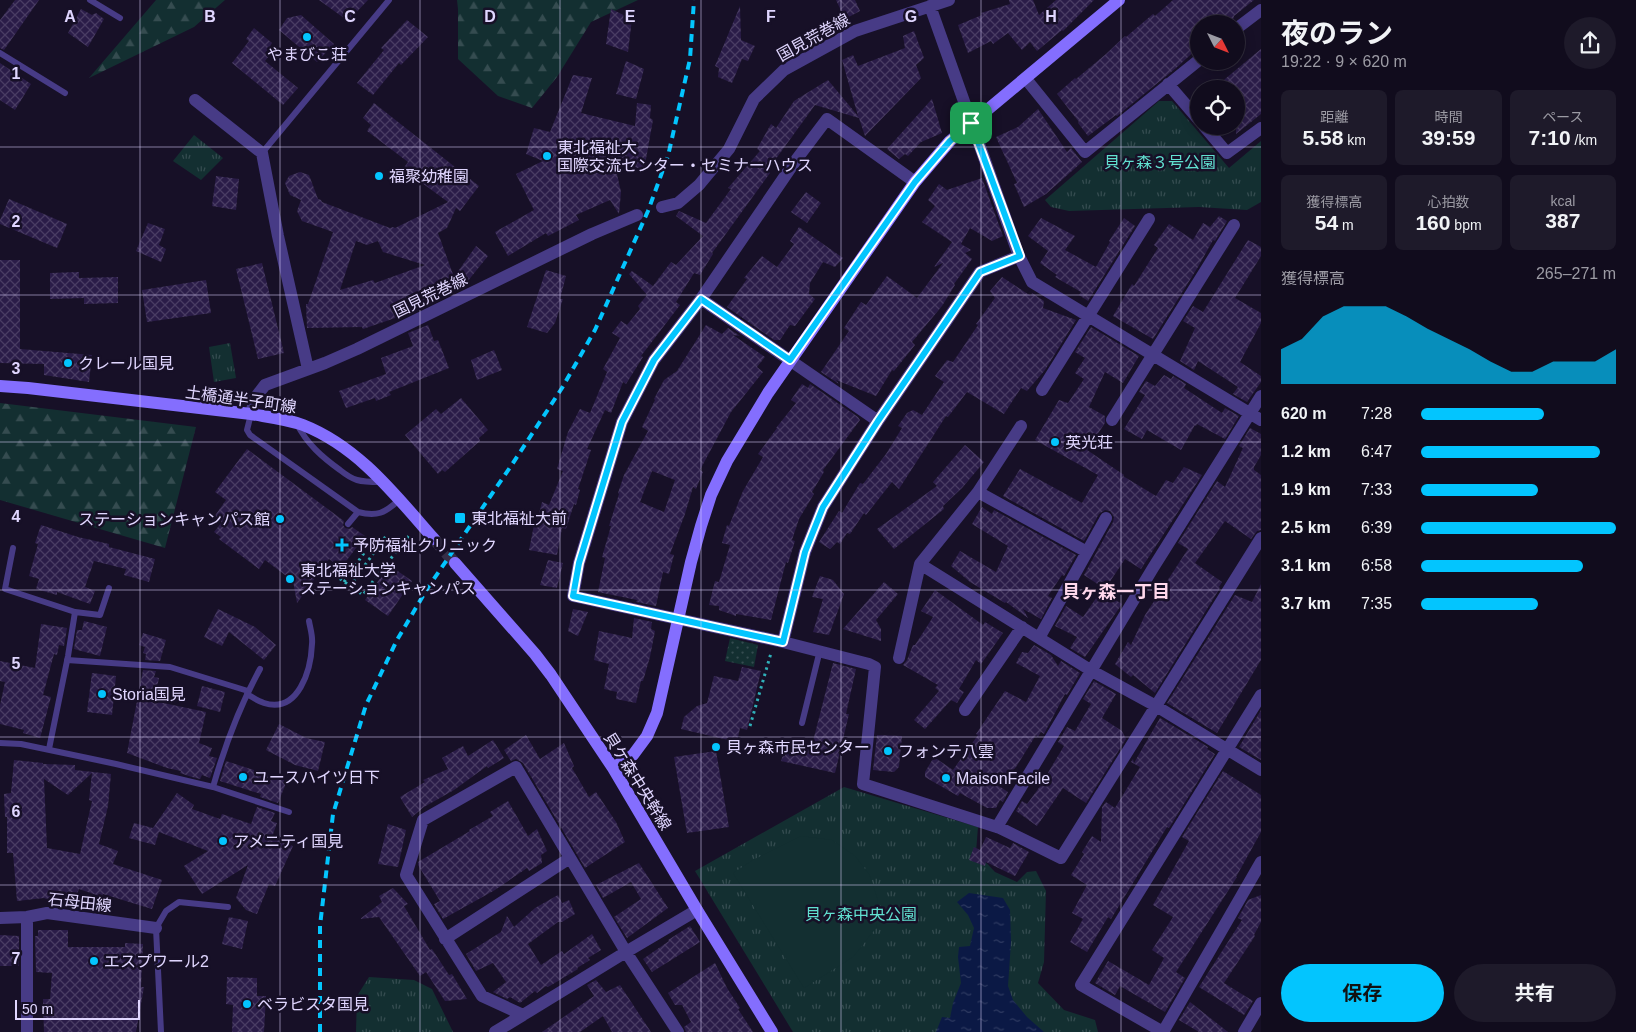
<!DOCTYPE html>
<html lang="ja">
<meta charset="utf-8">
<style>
body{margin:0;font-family:Arial,"Noto Sans JP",sans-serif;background:#1e1a2a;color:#f1f3f6;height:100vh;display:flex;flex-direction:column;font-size:19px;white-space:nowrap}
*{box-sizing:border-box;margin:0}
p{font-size:16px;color:#9c9ba4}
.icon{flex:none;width:28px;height:28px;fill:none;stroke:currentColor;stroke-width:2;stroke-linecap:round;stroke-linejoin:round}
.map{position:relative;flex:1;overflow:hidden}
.side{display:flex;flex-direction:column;background:#110c1d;width:375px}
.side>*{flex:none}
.needle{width:32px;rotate:132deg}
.buttons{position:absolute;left:1190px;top:15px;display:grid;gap:10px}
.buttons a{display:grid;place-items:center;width:55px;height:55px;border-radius:50%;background:#110c1d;box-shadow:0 2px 12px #0003,0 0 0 1px #302c3b;font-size:25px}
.scale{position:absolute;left:15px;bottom:12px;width:125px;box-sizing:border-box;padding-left:5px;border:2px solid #e0d6ff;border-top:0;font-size:14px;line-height:18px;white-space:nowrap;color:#e0d6ff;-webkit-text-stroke:4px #171027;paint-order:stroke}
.pin{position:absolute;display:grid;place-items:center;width:42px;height:42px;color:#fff;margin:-21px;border-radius:10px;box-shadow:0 2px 8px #0006}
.round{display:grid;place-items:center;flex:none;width:52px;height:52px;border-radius:26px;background:#1e1a2a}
.overview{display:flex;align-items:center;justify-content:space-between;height:85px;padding:0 20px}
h1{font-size:28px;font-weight:700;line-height:38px}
.metrics{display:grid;grid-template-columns:repeat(3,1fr);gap:8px;height:85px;padding:5px 20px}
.metrics div{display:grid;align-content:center;border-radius:8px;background:#1e1a2a;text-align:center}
.metrics b{font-size:21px;font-weight:700}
.metrics small{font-size:14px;font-weight:400}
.metrics p{font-size:14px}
.chart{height:140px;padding:10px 20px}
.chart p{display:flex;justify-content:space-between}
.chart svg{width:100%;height:90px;margin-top:5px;fill:#03c5fe;opacity:.7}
.action{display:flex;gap:10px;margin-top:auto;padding:10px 20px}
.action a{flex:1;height:58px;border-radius:30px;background:#03c5fe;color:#111;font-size:20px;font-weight:700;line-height:58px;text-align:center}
.action a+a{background:#1e1a2a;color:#f1f3f6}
ul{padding:0 20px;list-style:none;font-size:16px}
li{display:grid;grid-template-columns:80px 60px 1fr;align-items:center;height:38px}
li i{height:12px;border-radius:6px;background:#03c5fe}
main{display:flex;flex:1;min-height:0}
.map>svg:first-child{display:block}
</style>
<main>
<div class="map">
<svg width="1261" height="1032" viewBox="0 0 1261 1032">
<defs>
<pattern id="grass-dots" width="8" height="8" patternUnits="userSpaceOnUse" patternTransform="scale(1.25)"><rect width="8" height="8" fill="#132f31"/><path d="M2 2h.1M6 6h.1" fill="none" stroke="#354c50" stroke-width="1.8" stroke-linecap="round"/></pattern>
<pattern id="forest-firs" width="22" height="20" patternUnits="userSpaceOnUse" patternTransform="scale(1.25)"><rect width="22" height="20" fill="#132f31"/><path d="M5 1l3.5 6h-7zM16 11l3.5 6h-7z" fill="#354c50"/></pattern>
<pattern id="park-tufts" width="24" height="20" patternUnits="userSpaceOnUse" patternTransform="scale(1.25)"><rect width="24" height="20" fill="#132f31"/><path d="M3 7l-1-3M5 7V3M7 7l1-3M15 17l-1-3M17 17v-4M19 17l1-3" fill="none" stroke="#354c50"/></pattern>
<pattern id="water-ripples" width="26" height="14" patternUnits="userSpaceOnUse" patternTransform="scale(1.25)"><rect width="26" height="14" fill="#0b1945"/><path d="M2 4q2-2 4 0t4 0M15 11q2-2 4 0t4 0" fill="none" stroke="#2e3a61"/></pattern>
<pattern id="building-cross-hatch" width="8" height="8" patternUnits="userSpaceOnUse" patternTransform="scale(1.25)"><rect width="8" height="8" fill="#2a1c48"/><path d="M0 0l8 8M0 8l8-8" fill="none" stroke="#493c63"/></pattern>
</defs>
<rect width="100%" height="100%" fill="#171027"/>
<path fill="url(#grass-dots)" d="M730,638L758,645L754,667L725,661Z"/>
<path fill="url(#forest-firs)" d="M156,0H225L194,27L89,78Z
M457,0H638L591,22L557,77L532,108L498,96L458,59V9Z
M0,403L196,427L165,548L0,500Z"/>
<path fill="url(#park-tufts)" d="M1159,101H1172L1229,168L1261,141V202L1247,210L1199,207L1069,211L1051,207L1045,200Z
M194,135L223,158L201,180L173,161Z
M230,343L236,378L214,382L209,347Z
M844,787L978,827L976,852L995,872L1017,882L1027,872L1036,871L1046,891L1044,962L1038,983L1064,1010L1095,1020L1098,1032H793L695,871Z
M369,977L414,980L432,989L453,1032H356L357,996Z"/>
<path fill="#132f31" d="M801,836L832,840L855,856L869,874L878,900L876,928L853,957L804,988L733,873L753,860Z"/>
<path fill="url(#water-ripples)" d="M969,893L1003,898L1010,910L1011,942L1008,986L1013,1000L1027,1017L1044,1032H936L942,1017L950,1018L953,1003L961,983L958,957L959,947L970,946L974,928L968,915L957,902Z"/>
<path fill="url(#building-cross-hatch)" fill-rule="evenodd" d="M15,0H39L4,50L0,48V20Z
M319,0H368L348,21Z
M836,0H855L860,11L845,19Z
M1009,0H1033L1039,15L1056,0H1094L1063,31L1062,30L1037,51L1030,42L1022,50L1008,33L993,44L991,41L968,53L958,25L982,15L981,13L1010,4Z
M1173,0H1254L1234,16L1233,21L1230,24H1199V47L1176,68L1117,116L1116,115L1088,136L1078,123L1079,122L1057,94L1075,78L1076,79L1106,54L1125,36L1126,37L1153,14L1155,16Z
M740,6L741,40L755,46L748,61L742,59L732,83L718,77L719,68L715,66Z
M81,9L92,15L96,13L104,19L88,47L68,33Z
M611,9L632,19L628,52L606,44Z
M301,15L334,44L317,62L279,30L287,18Z
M407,20L428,37L401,65L399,63L373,95L357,83L384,50L381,48Z
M254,28L272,43L266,53L269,56L265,61L298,88L283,105L232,63L249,41L246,39Z
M914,31L924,58L916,65L921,78L865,136L859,118L815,105L770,167L768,171L770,173L712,253L713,254L700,275L694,273L676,302L680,305L641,356L643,357L626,384L623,382L611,413L605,410L587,449L591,450L578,489L580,490L576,505L574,504L566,529L562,528L557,555L529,550L534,525H536L542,502L549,505L563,471L557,469L568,432L580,409L590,413L607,372L603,369L620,338L612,333L621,321L627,325L640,309L638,306L647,295L629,274L632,271L653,286L671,262L676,265L703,236L676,216L679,211L706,223L731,189L728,188L760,151L757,149L771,124L776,128L794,101L828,80L858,116L842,60L853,55L858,66L905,48L903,36Z
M1261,49V114L1236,134V89H1213Z
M626,61L644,69L636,99L616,94Z
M0,63L31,84L15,110L0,100Z
M573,75L592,78L581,113L635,126L637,103L651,105L650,118L653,120L644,170L614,161L621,192L619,214L610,200L576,215L579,220L548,236L546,233L508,256L495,232L534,210L516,174L543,161L526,154L534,128L550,132Z
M932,99L942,133L921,142L908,156L905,154L899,159L887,149Z
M374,103L479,186L460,211L456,208L447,228L438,233L454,277L476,246L488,256L463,287L404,307L407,314L363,329L362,327L307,328L306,304H308L333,232L302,221L297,211L301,200L290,195L285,183L289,176L300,172L309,175L318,199L321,200L322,202L390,228L393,227L395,228L448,202L403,169L408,162L367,131L371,125L363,118ZM356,241L367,245L378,241L383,252L425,265L375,283L373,280L340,290Z
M1038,109L1067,152L1071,148L1082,162L1046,194L1024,207L1014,184L1017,183L996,137L1018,127Z
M216,176L239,179L236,210L212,206Z
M982,178L1003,236L992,241L970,228L961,244L971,250L965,253L972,259L954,284L955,285L942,306L912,342L915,345L894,371L892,370L876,396L836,380L839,384L821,372L849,331L844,328L861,302L866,305L887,276L917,298L943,263L934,267L952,242L922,222L935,206L928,200L939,184L947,190Z
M806,192L821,203L807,223L791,212Z
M9,199L67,224L57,248L0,224V220Z
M1219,216L1227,221L1215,241L1213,240L1198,267L1153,339L1113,316L1132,284L1134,286L1158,248L1154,245L1169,224L1193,240L1203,223L1210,227Z
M1041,218L1075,236L1065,250L1096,267L1110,242L1109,241L1124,218L1135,226L1088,301L1079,295L1081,292L1055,277L1057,275L1040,263L1048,251L1028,236Z
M148,223L165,229L159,245L166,249L161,262L136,251Z
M799,227L843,258L835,267L823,262L810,283L809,294L815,299L795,326L790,325L780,340H774L727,307L747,279L744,278L762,256L777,267L794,244L790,241Z
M1248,240L1261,247V256L1235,298L1261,313V323L1240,362L1261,376V382L1247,402L1233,394L1238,387L1198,361L1194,370L1180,361L1195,328L1183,321L1193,306L1203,312Z
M0,260H20V349L92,355L89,382L44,375V364L0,363Z
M262,263L284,353L258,359L236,269Z
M546,270L566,276L560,299H563L555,323L547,333L527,327Z
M79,272V278L118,277V303L84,304V298L50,299V273Z
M1002,277L1031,296L1032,293L1044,301L1043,308L1076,320L1045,370L1027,391L1021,388L1004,414L967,392L948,417L946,416L899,489L892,482L866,515L864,513L850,534L847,533L840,544L837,542L830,549L819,542L839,511L842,513L860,483L863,484L886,454L902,428L898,426L907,413L913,410L922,415L944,382L935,376L947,360L953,362L978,325L976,324L995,298L990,291Z
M206,280L211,313L147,322L142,290Z
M428,325L434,341L438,340L449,368L389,392L391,395L376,401L375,398L346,408L339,391L386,374L381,358L413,346L408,333Z
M706,325L722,334L728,328L740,336L733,335L765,357L757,367L763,372L731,412L700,470L703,472L696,489L693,487L685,514L670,554L674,555L669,574L663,572L656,606L636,602L637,600L598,592L605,558L602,557L611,526H609L619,494L618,493L624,475L648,431L642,427L655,400L654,399L664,380L677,371ZM652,471L675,480L664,512L640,502Z
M1091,327L1139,356L1123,383L1105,372L1089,407L1105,416V423L1087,450L1124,475L1123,476L1156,496L1166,480L1173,483L1184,467L1202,475L1141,569L1125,559L1105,589L1084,575L1113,522L1114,517L1110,511L1105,510L1099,514L1084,541L1003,496L1020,469L1082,503L1098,475L1035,440L1059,400L1068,403L1084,379L1075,373L1085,358L1075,352Z
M494,350L502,370L477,380L471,360Z
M1164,375L1171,379L1173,376L1186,384L1184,388L1222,413L1225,408L1239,416L1225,439L1197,424L1196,426L1195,425L1181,450L1147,430L1142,439L1124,429L1145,395L1139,392L1146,381L1155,386Z
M802,384L808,388L810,384L858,417L860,420L823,470L824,472L812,492L814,494L799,519L792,540L795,541L788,563L786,562L771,620L736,614V616L719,610V606L709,605L715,581L719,582L730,545L722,543L727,525L729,526L743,491L763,457L758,454L777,428H776L796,403L791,400Z
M461,398L488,430L479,438L480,441L445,472L442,470L438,474L405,435L436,409L441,414Z
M1250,428L1261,434V455L1254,467V470L1261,475V530L1257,531L1251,539L1225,521L1195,563L1222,582L1219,587L1220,588L1155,693L1133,675L1131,677L1115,664L1128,642L1131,645L1145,615L1188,549L1178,543L1217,481L1225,487L1243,448L1239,446Z
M965,445L984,462L962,488L943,506L944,509L894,549L877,529L937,486L933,482Z
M247,449L344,521L343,525L345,528L349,529L352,527L365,536L341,568L329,559L297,603L293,581L265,560L259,569L219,539L221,537L214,532L222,522L214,517L226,500L215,492Z
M982,507L992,514L994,510L1076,555L1064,576L1062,575L1048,596L1052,598L1041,619L1023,609L1028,618L1006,602L1005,603L970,582L951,566L960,551L996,572L1008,546L972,524Z
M41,525L78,537L109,544V547L155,559L149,582L124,575L126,569L94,561L85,587L95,591L90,604L57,592V595L36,589L39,579L29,576L38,544L35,543Z
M548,560L563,563L557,588L540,585Z
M389,565L412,581L388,616L365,600Z
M820,576L833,580L844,594L829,635L813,632L823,599L812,597Z
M884,582L898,594L876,620L881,629V641L843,629Z
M1261,584V660L1217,733L1167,703L1235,595L1252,602Z
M935,590L983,625L985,622L1003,633L981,664L976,660L959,689L964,692L957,703L951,700L925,729L914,720L939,691L935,688L938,685L903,665L907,660L913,645H915L933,617L921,611Z
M1101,591L1122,604L1085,657L1070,648L1077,637L1055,626L1066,606L1083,617Z
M218,609L255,627L276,645L264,660L229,632L222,646L204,637Z
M573,609L588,612L578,636L568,631Z
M634,618L652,622L651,629L655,631L650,657L643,681H641L636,703L616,699L617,692L604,689L609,664L594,660L599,631L632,638Z
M84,621L107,627L100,656L74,649L77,630H82Z
M41,624L67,628L64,646L59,645L57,655L54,654L43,695L51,697L40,738L23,733L24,730L0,724V705L5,682L0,681V661L35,668Z
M143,633L166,640L160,661L145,660L146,654L143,653L145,647L139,645Z
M1034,645L1051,655L1058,666L1061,661L1080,673L1067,695L1065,694L1044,734L1041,732L1038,737L1036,735L1016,767L999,786L1008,792L1003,802L1000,800L996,808H987L960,793L958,796L925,777V772L934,757L953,770L978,735L976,734L1005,691L1026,702L1040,676L1016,663L1022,652L1028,653Z
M833,663L856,669L846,714H849L835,773L781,761L788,740L812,745Z
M742,667L761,671L747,730L740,728L737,742L681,729L684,717L697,706L707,703L714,676L738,681Z
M143,670L156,671L154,677L159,678L154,701L206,712L199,743L212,748L209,756L217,758L210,778L202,775L200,779L192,777L180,773L181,771L167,768L127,753Z
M92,673L116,676L112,715L87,712Z
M1094,681L1116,694L1102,718L1122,731L1126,739L1086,803L1063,788L1037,826L1016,811L1022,801L1027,804L1047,777L1046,776L1064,746L1058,742L1067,727L1075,731L1091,704L1083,699Z
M202,686L225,692L220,712L197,706Z
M1261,710V760L1239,747Z
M1160,718L1208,747L1207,749L1215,754L1169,828L1167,827L1111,919L1108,917L1087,952L1070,942L1083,919L1072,913L1087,885L1071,875L1084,854L1082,852L1092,836L1101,842L1102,807L1106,802L1115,808L1140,767L1131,762L1133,759L1134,763Z
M279,724L306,738L325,742L318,771L295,765L266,750Z
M526,735L540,759L564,743L574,766L572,768L589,797L596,792L616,822L625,842L585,868L523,763L516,759L511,761L504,750Z
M877,735L902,736L899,767L894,772L873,770Z
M493,740L504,758L488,768L487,766L454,790L424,807L412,817L400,797L425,782L423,780L448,769L442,758L463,746L468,756Z
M716,751L729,827L687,833L674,757Z
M14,760L43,763V764L75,765V770L111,774L108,806L99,844L118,851L113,864L162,880L152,909L103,894L102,897L79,889L72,908L44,898L17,901L13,853H7V817H5L4,794L11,793ZM92,773L89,800L92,801L80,854L47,848L44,779L68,795Z
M226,761L287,781L278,803L260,797L261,794L220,781Z
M1223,771L1261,795V832L1236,877H1237L1176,972L1185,978L1165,1012L1120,986L1115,995L1095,983L1108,961L1149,985L1164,958L1152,950L1173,917L1153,905L1189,841L1182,837Z
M177,793L194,805L192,809L220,819L222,814L251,824L257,807L275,813L271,821L277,823L272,837L293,846L275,886L269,884L257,914L246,910L236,898L248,865L202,894L184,866L208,851L159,832L155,845L129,838L134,823L153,828Z
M508,801L528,836L537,829L547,851L541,855L542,863L529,871L527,868L495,890L443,919L434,904L440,901L418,865V862L470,831L469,830L493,816L490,812Z
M388,824L406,830L398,867L378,864Z
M986,837L1010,848L1013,843L1029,852L1015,876L986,862L985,866L969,860L974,847L980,850Z
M639,863L668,908L627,938L614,917L641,899L631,882L603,898L596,885Z
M393,888L408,904L404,906L430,950L432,949L449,975L452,974L467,999L445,1001L426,972L420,976L379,917L360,919L382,902L379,896Z
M558,895L562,903L569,900L575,914L562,922H558L528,944L541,965L562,951L564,954L592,934L601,950L588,958L590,960L577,968L578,969L548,987L546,986L537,993L535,991L520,1003L510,997L507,999L493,992L506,982L493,963L476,971L466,954L501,932L507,916L514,927L535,908Z
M1261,895V922L1254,935L1255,936L1224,983L1253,1001L1244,1015L1199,987L1242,920L1238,918L1248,900Z
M229,917L248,921L242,949L222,944Z
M690,926L700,942L652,972L643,959L669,941L668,940Z
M38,930H68V947H125V943L143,944L141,987H144L136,1032H44L43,999H50L52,973L36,972L35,936H38Z
M0,935L19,936V966H0Z
M715,963L727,988L740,1008L738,1009L753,1032H686L684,1027L691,1022L682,1005H675L668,993Z
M227,977L257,978V996H266L264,1032H232L233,1005L226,1004Z
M596,980L606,992L620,985L651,1032H612L603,1016L580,1032H542L594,996L587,985Z
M1190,1002L1228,1032H1199L1179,1020Z"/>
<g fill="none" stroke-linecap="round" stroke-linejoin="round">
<path stroke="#352e47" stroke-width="12" stroke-dasharray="12 6" stroke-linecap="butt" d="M434,539L455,563"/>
<path stroke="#30b0b9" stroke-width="3" stroke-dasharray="2.5 4" stroke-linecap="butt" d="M324,567L350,586
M377,576L363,595L350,586L386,536
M380,578L377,576L411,533
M344,582L364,553L357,547
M750,726L771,653"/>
<path stroke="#473b86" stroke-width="6" d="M90,0L120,18
M0,53L65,93
M262,153L389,0
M251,414L247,430L250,435L358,512C377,517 385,513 399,500
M297,424C307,444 322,457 340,470C345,474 350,478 357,480C364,482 373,482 380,482
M348,524L358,512
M13,548L5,589L75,612L68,656L49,749
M75,612L100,615L109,588
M67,660L170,667L248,691
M247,694C252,697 258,701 264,703C299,714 311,669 312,644C313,636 310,628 309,621
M802,723L820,650
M0,743L21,744L116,764L213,787L289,812
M213,787C225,745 239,707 260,669
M161,1032L156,928L166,911L179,902L228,907"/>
<path stroke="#473b86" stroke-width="12" d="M930,6L1019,256L1032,282L1261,420
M1236,29L1261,10
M1026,79L1085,152L1199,60
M1168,84L1199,120
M195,100L262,153L278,236L308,369
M1204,126L1227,153L1261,128
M915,182L827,119L796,160L701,299L654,360L622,422L579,563L573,596L783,642L805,552L823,507L878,421L980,272L1019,256
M662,207L678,203L699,185L729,149L754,99L784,70L855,31L949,0
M701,299L878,421
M1042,390L1149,219
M251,414L255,398L265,385L325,363L357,349L592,234L637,215
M1112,420L1234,225
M978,492L1087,552
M920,564L978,492L1021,426
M1039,638L1106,518
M783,642L869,664L875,667L863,784L1000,828L1061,858L1261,538
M899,658L920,564L1092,671L1156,706L1261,770
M965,710L1022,627
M516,767L626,952L523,1015L482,996L406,875L423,820Z
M997,827L1153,568L1261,396
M27,917V1032
M0,918L27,917L47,913L156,928
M445,939L570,858
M495,1032L523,1015
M678,1032L626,952L697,910
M1163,1032L1081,985L1261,695
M1163,1032L1261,862
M1244,1032L1261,1003"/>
<path stroke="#846efe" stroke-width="12" d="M0,386L28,388L251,414C268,417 287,419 303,425C359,447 396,496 434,539
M455,563L535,654L551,675L613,768L697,910L772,1032
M613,768L633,755L647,736L657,713L691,562L701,526L711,495L727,461L768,393L915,182L950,141L1119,0"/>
<path stroke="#03c5fe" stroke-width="4" stroke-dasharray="8 6" stroke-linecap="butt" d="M320,1032V926L333,814L366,705L397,640L427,589L513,463L562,388L595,330L648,211L668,156L690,59L694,0"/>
</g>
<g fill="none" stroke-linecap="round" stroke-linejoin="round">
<g stroke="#fff" stroke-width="10">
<path id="route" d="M971,123L1020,256L980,272L878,421L823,507L805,552L783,642L573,596L579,563L622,422L654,360L701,299L790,360L915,182L950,141Z"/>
</g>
<use href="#route" stroke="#03c5fe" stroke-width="6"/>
</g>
<path fill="none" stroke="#e0d6ff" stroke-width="1" stroke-opacity="0.55" d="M140,0V1032M280,0V1032M420,0V1032M560,0V1032M701,0V1032M841,0V1032M981,0V1032M1121,0V1032M0,147H1261M0,295H1261M0,442H1261M0,590H1261M0,737H1261M0,885H1261"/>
<g fill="#03c5fe" stroke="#171027" stroke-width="2">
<circle cx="307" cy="37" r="5"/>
<circle cx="547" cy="156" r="5"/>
<circle cx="379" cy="176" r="5"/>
<circle cx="68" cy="363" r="5"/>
<circle cx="1055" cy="442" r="5"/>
<rect x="454" y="512" width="12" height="12" rx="2.5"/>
<circle cx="280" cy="519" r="5"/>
<path d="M339.5 537.5h5v5h5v5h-5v5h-5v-5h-5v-5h5z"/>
<circle cx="290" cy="579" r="5"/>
<circle cx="102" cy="694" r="5"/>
<circle cx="716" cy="747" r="5"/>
<circle cx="888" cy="751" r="5"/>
<circle cx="243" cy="777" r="5"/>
<circle cx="946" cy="778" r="5"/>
<circle cx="223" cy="841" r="5"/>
<circle cx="94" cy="961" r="5"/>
<circle cx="247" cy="1004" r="5"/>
</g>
<g text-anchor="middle" stroke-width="5" stroke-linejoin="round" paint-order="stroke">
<g font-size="16" fill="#e0d6ff" stroke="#171027">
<text transform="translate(813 37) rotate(-29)" y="6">国見荒巻線</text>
<text transform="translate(430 295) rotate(-26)" y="6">国見荒巻線</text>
<text transform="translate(241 399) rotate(8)" y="6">土橋通半子町線</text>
<text transform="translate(638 781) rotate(58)" y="6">貝ケ森中央幹線</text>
<text transform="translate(80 902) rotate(6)" y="6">石母田線</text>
</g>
<g font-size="16" fill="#e0d6ff" stroke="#171027" text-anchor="start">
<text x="307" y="60" text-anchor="middle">やまびこ荘</text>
<text x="557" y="153">東北福祉大<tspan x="557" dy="18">国際交流センター・セミナーハウス</tspan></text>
<text x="389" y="182">福聚幼稚園</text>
<text x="78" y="369">クレール国見</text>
<text x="1065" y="448">英光荘</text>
<text x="471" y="524">東北福祉大前</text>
<text x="270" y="525" text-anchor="end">ステーションキャンパス館</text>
<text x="353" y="551">予防福祉クリニック</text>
<text x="300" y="576">東北福祉大学<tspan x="300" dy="18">ステーションキャンパス</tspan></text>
<text x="112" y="700">Storia国見</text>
<text x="726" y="753">貝ヶ森市民センター</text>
<text x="898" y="757">フォンテ八雲</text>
<text x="253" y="783">ユースハイツ日下</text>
<text x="956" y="784">MaisonFacile</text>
<text x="233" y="847">アメニティ国見</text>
<text x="104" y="967">エスプワール2</text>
<text x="257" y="1010">ベラビスタ国見</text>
</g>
<g font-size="16" fill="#61e0d0" stroke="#171027">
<text x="1160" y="168">貝ヶ森３号公園</text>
<text x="861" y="920">貝ヶ森中央公園</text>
</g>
<g font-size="18" font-weight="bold" fill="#ffd8ec" stroke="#171027">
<text x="1116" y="598">貝ヶ森一丁目</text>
</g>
</g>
<g font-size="16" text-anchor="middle" font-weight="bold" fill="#e0d6ff" stroke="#171027" stroke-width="5" stroke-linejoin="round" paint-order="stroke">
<text x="70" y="22">A</text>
<text x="210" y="22">B</text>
<text x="350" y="22">C</text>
<text x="490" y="22">D</text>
<text x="630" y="22">E</text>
<text x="771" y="22">F</text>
<text x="911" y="22">G</text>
<text x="1051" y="22">H</text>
<text x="16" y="79">1</text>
<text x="16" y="227">2</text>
<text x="16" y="374">3</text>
<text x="16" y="522">4</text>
<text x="16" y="669">5</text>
<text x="16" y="817">6</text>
<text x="16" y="964">7</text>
</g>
</svg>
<div class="buttons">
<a><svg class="needle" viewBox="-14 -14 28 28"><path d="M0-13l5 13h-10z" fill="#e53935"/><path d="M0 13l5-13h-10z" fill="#9c9ba4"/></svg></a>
<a><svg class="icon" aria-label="locate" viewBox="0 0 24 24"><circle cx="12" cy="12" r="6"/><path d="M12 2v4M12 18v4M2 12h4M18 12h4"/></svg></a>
</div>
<div class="scale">50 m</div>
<div class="pin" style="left:971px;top:123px;background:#1e9e55"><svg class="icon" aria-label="arrive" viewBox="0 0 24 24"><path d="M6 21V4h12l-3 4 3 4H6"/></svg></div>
</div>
<section class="side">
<div class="overview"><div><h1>夜のラン</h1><p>19:22 · 9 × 620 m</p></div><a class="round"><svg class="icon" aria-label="share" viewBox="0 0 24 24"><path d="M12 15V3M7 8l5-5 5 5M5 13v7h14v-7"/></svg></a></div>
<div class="metrics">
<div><p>距離</p><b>5.58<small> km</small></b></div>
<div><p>時間</p><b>39:59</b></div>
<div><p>ペース</p><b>7:10<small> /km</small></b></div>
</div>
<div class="metrics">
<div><p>獲得標高</p><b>54<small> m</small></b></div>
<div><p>心拍数</p><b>160<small> bpm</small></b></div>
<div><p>kcal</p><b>387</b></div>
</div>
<div class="chart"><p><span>獲得標高</span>265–271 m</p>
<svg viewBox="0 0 160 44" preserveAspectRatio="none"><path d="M0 44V27L10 22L20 11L30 6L40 6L50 6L60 11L70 17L80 22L90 27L100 33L110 38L120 38L130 33L140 33L150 33L160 27V44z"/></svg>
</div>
<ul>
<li><b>620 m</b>7:28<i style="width:63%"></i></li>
<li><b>1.2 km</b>6:47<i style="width:92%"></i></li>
<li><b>1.9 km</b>7:33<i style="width:60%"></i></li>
<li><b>2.5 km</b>6:39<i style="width:100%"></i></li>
<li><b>3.1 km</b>6:58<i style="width:83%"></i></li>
<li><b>3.7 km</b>7:35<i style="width:60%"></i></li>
</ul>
<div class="action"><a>保存</a><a>共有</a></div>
</section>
</main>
